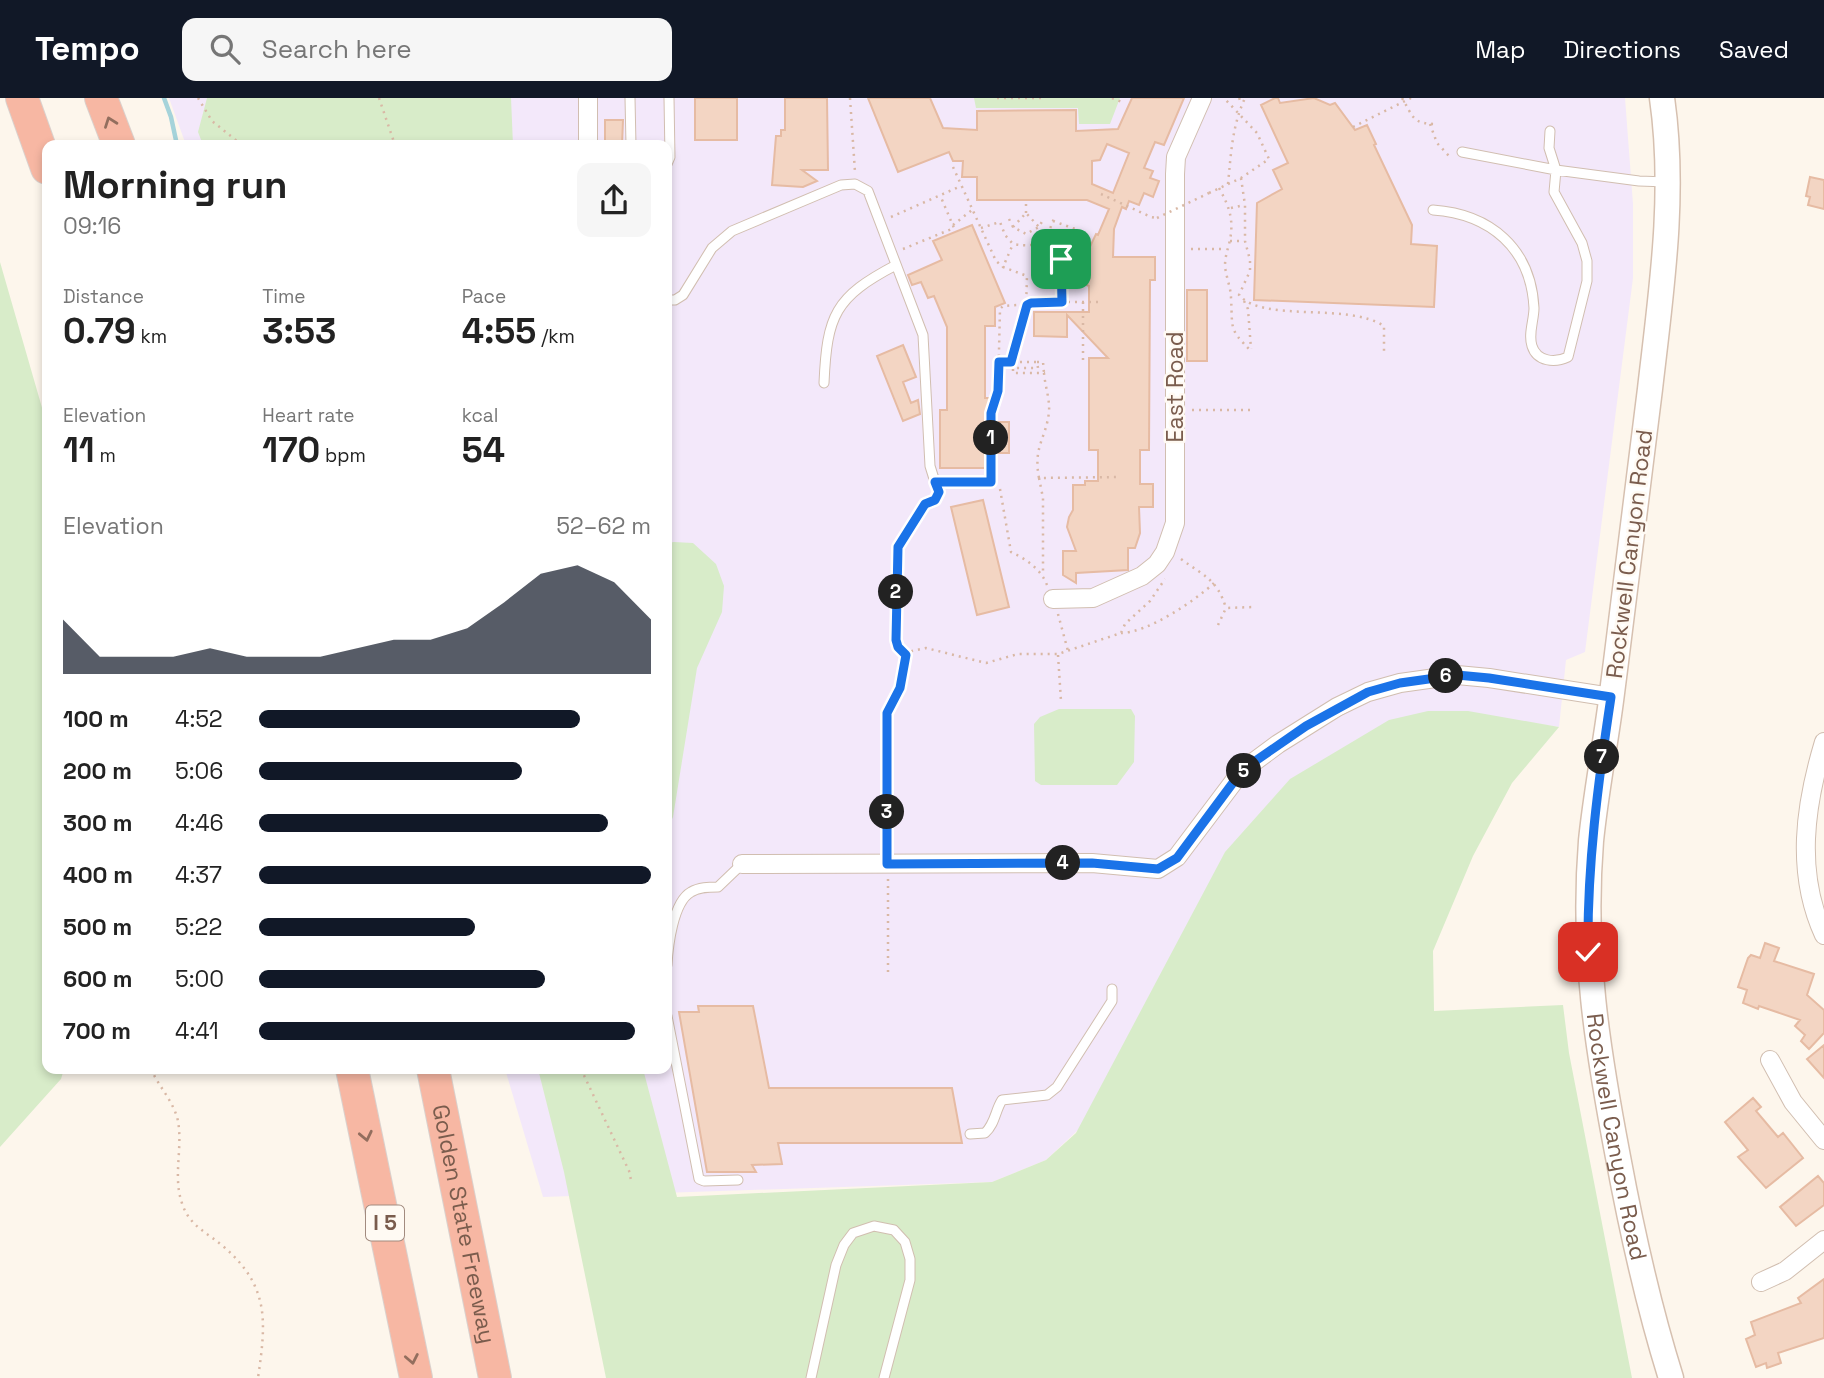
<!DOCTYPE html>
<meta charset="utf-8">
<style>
body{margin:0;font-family:"Space Grotesk",sans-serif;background:#f6f6f6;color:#222;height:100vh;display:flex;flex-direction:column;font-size:26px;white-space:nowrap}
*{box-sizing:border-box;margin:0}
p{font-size:23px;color:#767676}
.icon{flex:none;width:38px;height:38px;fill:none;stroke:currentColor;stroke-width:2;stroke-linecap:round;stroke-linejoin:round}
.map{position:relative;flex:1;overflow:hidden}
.details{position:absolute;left:42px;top:42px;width:630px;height:934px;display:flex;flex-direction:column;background:#fff;border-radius:14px;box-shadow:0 4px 10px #0003}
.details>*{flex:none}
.pin{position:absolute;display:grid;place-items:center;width:60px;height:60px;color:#fff;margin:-30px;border-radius:14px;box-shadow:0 4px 10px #0006}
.km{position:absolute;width:35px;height:35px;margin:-18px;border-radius:50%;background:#222;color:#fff;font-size:19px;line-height:35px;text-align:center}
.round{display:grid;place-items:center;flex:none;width:74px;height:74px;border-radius:14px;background:#f6f6f6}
.head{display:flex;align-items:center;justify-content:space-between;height:119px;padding:0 21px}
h1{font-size:38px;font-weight:700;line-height:52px}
.stats{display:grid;grid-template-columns:repeat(3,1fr);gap:10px;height:119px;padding:7px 21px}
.stats div{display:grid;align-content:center}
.stats b{font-size:35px;font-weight:700}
.stats small{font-size:19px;font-weight:400}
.stats p{font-size:19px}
.chart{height:196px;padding:14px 21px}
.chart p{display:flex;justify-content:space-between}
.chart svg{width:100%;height:126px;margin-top:7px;fill:#111827;opacity:.7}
ul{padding:0 21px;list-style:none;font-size:23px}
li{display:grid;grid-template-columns:112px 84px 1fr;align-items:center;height:52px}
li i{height:18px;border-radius:9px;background:#111827}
header{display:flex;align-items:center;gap:42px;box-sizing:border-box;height:98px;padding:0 35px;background:#111827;color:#fff}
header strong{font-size:33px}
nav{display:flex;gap:38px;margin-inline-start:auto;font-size:24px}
.search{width:490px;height:63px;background:#f6f6f6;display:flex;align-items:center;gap:18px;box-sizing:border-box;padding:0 24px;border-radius:14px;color:#767676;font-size:26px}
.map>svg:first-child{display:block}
</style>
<header>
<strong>Tempo</strong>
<div class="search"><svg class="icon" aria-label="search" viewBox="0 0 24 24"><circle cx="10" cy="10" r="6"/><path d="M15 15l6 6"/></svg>Search here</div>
<nav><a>Map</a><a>Directions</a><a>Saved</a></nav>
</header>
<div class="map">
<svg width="1824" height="1280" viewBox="0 0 1824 1280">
<rect width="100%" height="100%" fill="#fdf6ec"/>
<path fill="#f3e8fa" d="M169,0H1625L1633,106V180L1585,554L1566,562L1559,629L1515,622L1046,1062L992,1084L543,1099L505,971H667V47H186Z"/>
<path fill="#d8ecc9" d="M207,0H511L513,47H203L198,34Z
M974,0H1120L1110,26H1079L1078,10H976Z
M0,164L47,327V971H64L61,981L0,1049Z
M674,444L693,445L716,466L724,488L722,514L697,570L673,719L667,732V445Z
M1059,611H1131L1135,618L1134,664L1117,687H1041L1035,683L1034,626L1040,619Z
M1428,613H1468L1559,629L1512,685L1473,758L1433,853L1434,913L1563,907L1569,955L1632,1280H606L564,1074L538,971H643L677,1099L992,1084L1046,1062L1076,1035L1225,754L1290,681L1389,622Z"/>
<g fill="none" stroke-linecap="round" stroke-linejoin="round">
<path stroke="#a5d3da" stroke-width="4.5" d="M164,0L171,19L177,47"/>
</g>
<path fill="#f3d5c3" stroke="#e6bba3" stroke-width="2" fill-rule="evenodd" d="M695,0H737V42H695Z
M785,0H827L828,72H802L817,83L803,89L772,87L776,38H781V32H785Z
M868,0H930L943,30L977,32V13L1076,12V33L1118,31L1132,0H1184L1164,47L1155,44L1144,70L1153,73L1150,80L1159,83L1153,99L1144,95L1139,107L1129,103L1126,111L1122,109L1114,131L1113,159H1155V182H1150L1149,352H1140V386H1153V409H1139L1140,435L1135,450H1128V472L1076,475V485L1063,477V453H1076L1067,429L1069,419L1073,412V387H1085V383H1098V352H1089V260H1108L1067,217V239L1034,238V214H1089V188L1072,181L1078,166L1088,153L1096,136L1098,137L1109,111L1087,102H977V79H962L963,63H953L949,54L898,74ZM1107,46L1129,55L1113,95L1092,86V63L1100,62Z
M1275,0H1278L1280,5L1314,0L1330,7L1335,5L1355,32L1367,27L1376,46L1374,47L1412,127L1411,146L1437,148L1434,209L1254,202L1257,105L1282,91L1273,72L1288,65L1261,7Z
M605,22H623L622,47H605Z
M1810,79L1824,82V111L1808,107L1810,99L1806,98Z
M972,127L1005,205L995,209V228H985V300H991V324H1009V355H985V370H940V312H947V229L934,198L928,200L921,184L912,187L908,177L942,162L933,143Z
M1187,192H1207V263H1187Z
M903,247L916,279L903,284L911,305L918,302L920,316L903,323L877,258Z
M983,402L1009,509L977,517L951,409Z
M1765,845L1779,850L1774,863L1814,876L1807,897L1824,912V935L1809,951L1801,943L1805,937L1795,928L1800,922L1759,908L1758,911L1743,905L1747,892L1738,889L1748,860L1751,857L1760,860Z
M698,908H753L769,990H952L962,1045H778L782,1066L752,1067L756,1074H707L679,914H699Z
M1824,947V980L1807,961Z
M1753,1000L1761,1009L1756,1013L1778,1039L1783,1035L1803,1060L1766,1090L1738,1059L1748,1052L1725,1024Z
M1818,1078L1824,1085V1107L1796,1128L1780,1109Z
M1824,1181V1240L1778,1255L1781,1265L1767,1270L1766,1265L1756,1269L1746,1241L1755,1237L1751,1224L1801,1205L1798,1200Z"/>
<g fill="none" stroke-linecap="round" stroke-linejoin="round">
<g stroke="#d1beb0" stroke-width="11">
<path id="lane" d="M630,0L631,47
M1462,54L1556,72L1639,83L1667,84
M667,66L670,59L669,0
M1433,112C1490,116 1531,150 1534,210C1534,222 1528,236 1532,248C1537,264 1555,265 1568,259L1587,183V163L1582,145L1554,94L1556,72L1549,50L1550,33
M667,202H675L683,197L712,150L732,133L841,87L855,86L868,93L923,237L930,368L935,384
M824,285C827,217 835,199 896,167
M667,867C668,848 673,804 691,794C699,789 709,789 718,789L742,766
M667,918L699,1081L704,1083L738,1082
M970,1036L985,1035C995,1026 995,1013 1002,1002L1047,997L1057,989L1112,903V891
M811,1280L836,1167L844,1147L853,1135L874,1128L894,1132L905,1144L910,1161V1182L884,1280"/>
</g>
<g stroke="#d1beb0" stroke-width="20">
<path id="street" d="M588,0V47
M1053,501L1093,500L1142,478L1157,466L1165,454L1175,425V76L1176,59L1202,0
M1824,644C1805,707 1795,774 1824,837
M742,766L1092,765L1158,771L1177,759L1238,678L1251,666L1278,646L1337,609L1368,594L1400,585L1457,577L1489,580L1611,599
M1770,962L1793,1004L1824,1042
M1761,1184L1785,1173L1824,1142"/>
</g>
<g stroke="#d6c0b0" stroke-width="27">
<g id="secondary">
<path id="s1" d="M1662,0C1676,96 1661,195 1650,291C1637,393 1625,494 1612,595C1606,644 1596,693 1591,743C1582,855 1597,949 1618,1059C1632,1134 1648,1207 1671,1280"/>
</g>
</g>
<g stroke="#dad1cd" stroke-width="34">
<g id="highway">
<path d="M22,0L47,70"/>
<path d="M101,0L119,47"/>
<path d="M352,971L416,1280"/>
<path id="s2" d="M433,971L495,1280"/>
</g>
</g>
<path stroke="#d9b8a5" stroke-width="2.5" stroke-dasharray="2 5" stroke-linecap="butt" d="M198,0L212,23L242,47
M379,0L395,47
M850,0L855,74
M997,0H1046
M1112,0L1124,5
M1239,0L1242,6
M1402,0C1414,20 1412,26 1438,26
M1430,26L1437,45L1449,58
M1353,29L1411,0
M953,69L996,163L1003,169
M1241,80L1245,107V143L1250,162V173L1239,197C1263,225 1347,204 1384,228V253
M1228,86C1231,56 1232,28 1245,0
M1219,90C1229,108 1234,121 1230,142C1228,151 1225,158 1225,168C1226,179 1231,190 1231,200C1233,231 1228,230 1251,253
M1209,95L1241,80L1269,61L1257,35L1224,0
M1101,96L1151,119L1157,120
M1231,110L1244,107
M1026,115V102
M891,119L961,88
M1009,121L1013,129L1026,136L1039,129L1044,120
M1053,123L1078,132
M953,127L972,112
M1013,129L1026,115L1039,129
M981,130L1000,124L1005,137L1013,146C1040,151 1047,142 1055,117
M1230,143H1244
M1040,147L1051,169
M903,151L954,130L940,97
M1191,151H1226
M1061,161L1062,204H1099
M1244,203L1248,211L1251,251
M1083,204V264
M999,264H1037L1038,270H1013V275H1044C1045,288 1050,301 1049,314C1046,341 1033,348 1039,380L1120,379
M1011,264L1026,211L1027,178L1003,169L1013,146
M1037,264H1043L1044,275
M1192,312H1251
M1039,380L1043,400V477
M946,384H991
M1181,461C1204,478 1217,481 1226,510
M1047,487C1041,471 1026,461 1011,454L1000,391L991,384V315L998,293L1000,211L1003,208L1062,204
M1058,516L1068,553
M1218,527L1226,510L1253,509
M1121,535C1147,535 1195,503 1214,485
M906,557L898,549L896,542L898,449L924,406L935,402L938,396
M1058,557L1061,603
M887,750V615L900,590L906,557L912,553L926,550L986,565L1018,556H1058L1121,535L1125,526L1150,503L1165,481
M888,781V875
M151,971C159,989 174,1004 178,1023C183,1052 172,1080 183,1108C191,1129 208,1135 224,1149C270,1189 266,1224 258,1280
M581,971L630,1075L631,1084"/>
<use href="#lane" stroke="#fff" stroke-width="9"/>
<use href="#street" stroke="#fff" stroke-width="18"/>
<use href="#secondary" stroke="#fff" stroke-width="24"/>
<use href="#highway" stroke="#f7b7a3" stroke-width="32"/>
<path stroke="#d9b8a5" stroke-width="2.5" stroke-dasharray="2 5" stroke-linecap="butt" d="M1157,120L1209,95"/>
</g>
<defs><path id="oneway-chevron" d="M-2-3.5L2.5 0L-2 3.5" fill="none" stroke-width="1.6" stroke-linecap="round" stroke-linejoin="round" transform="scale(1.75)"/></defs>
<g stroke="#936e5e">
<use href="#oneway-chevron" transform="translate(110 24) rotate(-110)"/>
<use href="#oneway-chevron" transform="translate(366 1038) rotate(78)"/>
<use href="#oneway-chevron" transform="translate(412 1261) rotate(79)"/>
</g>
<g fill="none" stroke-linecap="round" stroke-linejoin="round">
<g stroke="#fff" stroke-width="14">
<path id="route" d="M1061,161L1062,204L1031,205L1027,207L1011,264H999L998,293L991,315V384H935L939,394L935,402L925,406L898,449L896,542L898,549L906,557L900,590L887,615V766L1092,765L1158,771L1177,760L1238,678L1251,666L1306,628L1368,594L1400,585L1457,577L1489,580L1611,599C1598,685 1587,768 1588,854"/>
</g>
<use href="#route" stroke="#1a73e8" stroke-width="9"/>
</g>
<g text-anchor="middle" stroke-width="5" stroke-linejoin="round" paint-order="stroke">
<rect fill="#fffaf3" stroke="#a28b7f" stroke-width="2" x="366" y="1107.5" width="38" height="35" rx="5"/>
<g font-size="21" font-weight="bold" fill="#7a5c4d">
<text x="385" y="1132">I 5</text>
</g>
<g font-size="23" fill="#7a5c4d" stroke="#fffaf3">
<text transform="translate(1175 289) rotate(-90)" y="8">East Road</text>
<text transform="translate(1629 456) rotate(-83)" y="8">Rockwell Canyon Road</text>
<text dy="8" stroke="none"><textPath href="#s1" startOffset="1046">Rockwell Canyon Road</textPath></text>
<text dy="8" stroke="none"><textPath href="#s2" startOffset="158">Golden State Freeway</textPath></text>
</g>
</g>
</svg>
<div class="pin" style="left:1061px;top:161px;background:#1e9e55"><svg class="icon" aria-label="arrive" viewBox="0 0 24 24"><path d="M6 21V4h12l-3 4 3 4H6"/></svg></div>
<div class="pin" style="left:1588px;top:854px;background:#d93025"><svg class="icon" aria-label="check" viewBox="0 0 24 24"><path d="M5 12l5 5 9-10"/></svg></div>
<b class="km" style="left:991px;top:340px">1</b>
<b class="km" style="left:896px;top:494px">2</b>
<b class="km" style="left:887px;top:714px">3</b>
<b class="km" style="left:1063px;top:765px">4</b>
<b class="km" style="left:1244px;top:673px">5</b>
<b class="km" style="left:1446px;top:578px">6</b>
<b class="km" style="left:1602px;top:659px">7</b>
<section class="details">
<div class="head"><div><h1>Morning run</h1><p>09:16</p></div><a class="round"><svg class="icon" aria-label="share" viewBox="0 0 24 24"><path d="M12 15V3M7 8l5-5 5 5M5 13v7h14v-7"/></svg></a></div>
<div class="stats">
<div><p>Distance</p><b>0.79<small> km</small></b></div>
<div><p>Time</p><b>3:53</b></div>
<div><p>Pace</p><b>4:55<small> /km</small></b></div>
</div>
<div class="stats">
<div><p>Elevation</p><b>11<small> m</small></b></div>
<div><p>Heart rate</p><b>170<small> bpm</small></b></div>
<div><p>kcal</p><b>54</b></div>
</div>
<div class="chart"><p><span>Elevation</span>52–62 m</p>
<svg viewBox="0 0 160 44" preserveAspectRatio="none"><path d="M0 44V25L10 38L20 38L30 38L40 35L50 38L60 38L70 38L80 35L90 32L100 32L110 28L120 19L130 9L140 6L150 12L160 25V44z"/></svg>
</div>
<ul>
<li><b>100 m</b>4:52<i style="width:82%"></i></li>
<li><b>200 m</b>5:06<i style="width:67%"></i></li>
<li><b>300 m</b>4:46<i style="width:89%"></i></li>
<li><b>400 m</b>4:37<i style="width:100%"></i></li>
<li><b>500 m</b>5:22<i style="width:55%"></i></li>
<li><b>600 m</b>5:00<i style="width:73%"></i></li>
<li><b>700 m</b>4:41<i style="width:96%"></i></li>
</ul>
</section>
</div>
